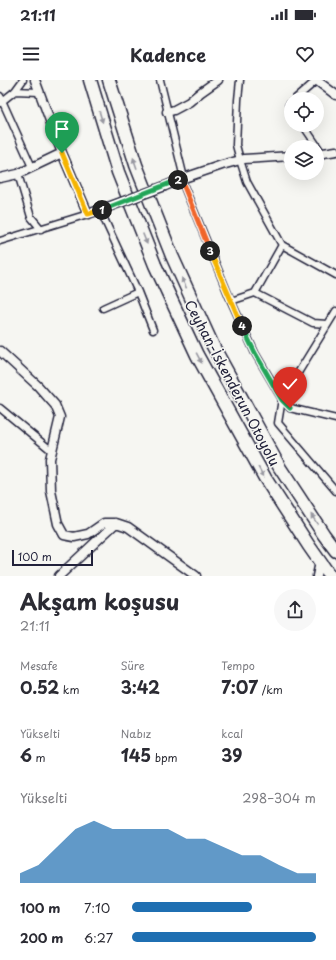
<!DOCTYPE html>
<html lang="tr">
<meta charset="utf-8">
<style>
body{margin:0;font-family:"Playpen Sans",sans-serif;background:#f7f7f7;color:#2b2b33;height:100vh;display:flex;flex-direction:column;font-size:15px;white-space:nowrap}
*{box-sizing:border-box;margin:0}
p{font-size:13px;color:#7c7c81}
.icon{flex:none;width:22px;height:22px;fill:none;stroke:currentColor;stroke-width:2;stroke-linecap:round;stroke-linejoin:round}
.map{position:relative;height:496px;overflow:hidden}
.drawer{display:flex;flex-direction:column;background:#fff;flex:1}
.drawer>*{flex:none}
.buttons{position:absolute;left:284px;top:12px;display:grid;gap:8px}
.buttons a{display:grid;place-items:center;width:40px;height:40px;border-radius:50%;background:#fff;box-shadow:0 4px 16px #0002;font-size:20px}
.scale{position:absolute;left:12px;bottom:10px;width:81px;box-sizing:border-box;padding-left:4px;border:2px solid #22223b;border-top:0;font-size:11px;line-height:14px;white-space:nowrap;color:#22223b;-webkit-text-stroke:3px #f6f6f2;paint-order:stroke}
.pin{position:absolute;display:grid;place-items:center;width:34px;height:34px;color:#fff;margin:-41px -17px;border-radius:50% 50% 50% 0;rotate:-45deg;box-shadow:0 0 4px #0007}
.pin .icon{rotate:45deg}
.km{position:absolute;width:20px;height:20px;margin:-10px;border-radius:50%;background:#222;color:#fff;font-size:11px;line-height:20px;text-align:center}
.round{display:grid;place-items:center;flex:none;width:42px;height:42px;border-radius:21px;background:#f7f7f7}
.overview{display:flex;align-items:center;justify-content:space-between;height:68px;padding:0 20px}
h1{font-size:22px;font-weight:700;line-height:30px}
.figures{display:grid;grid-template-columns:repeat(3,1fr);gap:6px;height:68px;padding:4px 20px}
.figures div{display:grid;align-content:center}
.figures b{font-size:17px;font-weight:700}
.figures small{font-size:11px;font-weight:400}
.figures p{font-size:11px}
.chart{height:112px;padding:8px 20px}
.chart p{display:flex;justify-content:space-between}
.chart svg{width:100%;height:72px;margin-top:4px;fill:#1f6fb2;opacity:.7}
ul{padding:0 20px;list-style:none;font-size:13px}
li{display:grid;grid-template-columns:64px 48px 1fr;align-items:center;height:30px}
li i{height:10px;border-radius:5px;background:#1f6fb2}
.status{display:flex;justify-content:space-between;align-items:center;height:28px;padding:0 20px;background:#fff;direction:ltr}
.status svg{height:11px;fill:currentColor}
header{display:flex;justify-content:space-between;align-items:center;height:52px;padding:0 20px;background:#fff;font-size:18px;font-weight:700}
.map>svg:first-child{display:block}
</style>
<div class="status"><b>21:11</b><svg viewBox="0 0 49 12"><path d="M0 12V9h3v3zM5 12V6h3v6zM10 12V3h3v9zM15 12V0h3v12zM26 1h20v11H26zM47 4h2v5h-2z"/></svg></div>
<header><svg class="icon" aria-label="menu" viewBox="0 0 24 24"><path d="M4 6h16M4 12h16M4 18h16"/></svg>Kadence<svg class="icon" aria-label="heart" viewBox="0 0 24 24"><path d="M12 20l-8-8c-3-5 5-10 8-4 3-6 11-1 8 4z"/></svg></header>
<div class="map">
<svg width="336" height="496" viewBox="0 0 336 496">
<rect width="100%" height="100%" fill="#f6f6f2"/>
<filter id="ink" filterUnits="userSpaceOnUse"><feTurbulence type="fractalNoise" baseFrequency=".025" numOctaves="2"/><feDisplacementMap in="SourceGraphic" scale="8" xChannelSelector="R" yChannelSelector="G"/><feConvolveMatrix kernelMatrix="1 2 1 2 8 2 1 2 1" color-interpolation-filters="sRGB"/></filter>
<g filter="url(#ink)">
<g fill="none" stroke-linecap="round" stroke-linejoin="round">
<g stroke="#22223b" stroke-width="9">
<path id="minor" d="M160,0L184,98
M240,0L238,20L236,65L240,80L247,102L282,165L336,195
M15,11L39,12
M0,16L32,87
M295,19L317,0
M0,23L15,11L23,0
M291,23L289,25L291,28
M303,45L322,73
M18,94L31,137L41,149
M181,99L231,221L255,273L282,319L290,328L336,339
M100,130L138,212L153,250
M0,161L88,134
M255,213L313,243L327,244
M231,221L255,213L282,165
M103,228L138,212
M336,231L282,319L278,343L336,411
M0,328L52,371"/>
</g>
<g stroke="#22223b" stroke-width="11">
<path id="tertiary" d="M35,0L62,73L88,134L108,127
M316,0L336,15
M167,32L174,30L189,22L201,12L218,0
M317,74L336,71
M0,98L18,94L62,73
M165,106L184,98L222,85L244,79L291,76
M0,271L38,306L55,325L60,337L50,379L51,411L58,444L64,455L74,457L88,454L104,443H116L128,447L196,496
M59,496L116,443
M317,496L320,482"/>
</g>
<g stroke="#22223b" stroke-width="15">
<path id="motorway" d="M90,0L118,92L155,185L197,275L265,398L309,466L330,496
M109,0L136,85L172,176L213,266L280,388L324,455L336,471"/>
</g>
<use href="#minor" stroke="#f6f6f2" stroke-width="6"/>
<use href="#tertiary" stroke="#f6f6f2" stroke-width="8"/>
<use href="#motorway" stroke="#f6f6f2" stroke-width="12"/>
<g stroke="#22223b" stroke-width="11" stroke-linecap="butt">
<path id="tertiary-bridge" d="M108,127L165,106"/>
</g>
<use href="#tertiary-bridge" stroke="#f6f6f2" stroke-width="8"/>
</g>
<defs><path id="oneway-solid" d="M-6-.8H1V-3.2L6.5 0L1 3.2V.8H-6Z"/></defs>
<g fill="#9797a0">
<use href="#oneway-solid" transform="translate(101 37) rotate(73)"/>
<use href="#oneway-solid" transform="translate(135 83) rotate(-109)"/>
<use href="#oneway-solid" transform="translate(145 159) rotate(68)"/>
<use href="#oneway-solid" transform="translate(184 203) rotate(-115)"/>
<use href="#oneway-solid" transform="translate(199 278) rotate(62)"/>
<use href="#oneway-solid" transform="translate(261 392) rotate(61)"/>
<use href="#oneway-solid" transform="translate(314 439) rotate(-123)"/>
</g>
</g>
<g fill="none" stroke-linecap="round" stroke-linejoin="round" filter="url(#ink)">
<g stroke="#fff" stroke-width="8">
<path id="split-1" d="M62,73L88,134L102,130"/>
</g>
<g stroke="#fff" stroke-width="8">
<path id="split-2" d="M102,130L178,100"/>
</g>
<g stroke="#fff" stroke-width="8">
<path id="split-3" d="M178,100L181,99L210,171"/>
</g>
<g stroke="#fff" stroke-width="8">
<path id="split-4" d="M210,171L242,246"/>
</g>
<g stroke="#fff" stroke-width="8">
<path id="split-5" d="M242,246L255,273L282,320L290,328"/>
</g>
<use href="#split-1" stroke="#f5b400" stroke-width="5"/>
<use href="#split-2" stroke="#22a559" stroke-width="5"/>
<use href="#split-3" stroke="#f0652b" stroke-width="5"/>
<use href="#split-4" stroke="#f5b400" stroke-width="5"/>
<use href="#split-5" stroke="#22a559" stroke-width="5"/>
</g>
<g text-anchor="middle" stroke-width="3" stroke-linejoin="round" paint-order="stroke">
<g font-size="14" fill="#22223b" stroke="#f6f6f2">
<text transform="translate(232 303) rotate(62)" y="5">Ceyhan-İskenderun Otoyolu</text>
</g>
</g>
</svg>
<div class="buttons">
<a><svg class="icon" aria-label="locate" viewBox="0 0 24 24"><circle cx="12" cy="12" r="6"/><path d="M12 2v4M12 18v4M2 12h4M18 12h4"/></svg></a>
<a><svg class="icon" aria-label="layers" viewBox="0 0 24 24"><path d="M12 4l9 5-9 5-9-5zM3 14l9 5 9-5"/></svg></a>
</div>
<div class="scale">100 m</div>
<div class="pin" style="left:62px;top:73px;background:#1e9e55"><svg class="icon" aria-label="arrive" viewBox="0 0 24 24"><path d="M6 21V4h12l-3 4 3 4H6"/></svg></div>
<div class="pin" style="left:290px;top:328px;background:#d93025"><svg class="icon" aria-label="check" viewBox="0 0 24 24"><path d="M5 12l5 5 9-10"/></svg></div>
<b class="km" style="left:102px;top:130px">1</b>
<b class="km" style="left:178px;top:100px">2</b>
<b class="km" style="left:210px;top:171px">3</b>
<b class="km" style="left:242px;top:246px">4</b>
</div>
<section class="drawer">
<div class="overview"><div><h1>Akşam koşusu</h1><p>21:11</p></div><a class="round"><svg class="icon" aria-label="share" viewBox="0 0 24 24"><path d="M12 15V3M7 8l5-5 5 5M5 13v7h14v-7"/></svg></a></div>
<div class="figures">
<div><p>Mesafe</p><b>0.52<small> km</small></b></div>
<div><p>Süre</p><b>3:42</b></div>
<div><p>Tempo</p><b>7:07<small> /km</small></b></div>
</div>
<div class="figures">
<div><p>Yükselti</p><b>6<small> m</small></b></div>
<div><p>Nabız</p><b>145<small> bpm</small></b></div>
<div><p>kcal</p><b>39</b></div>
</div>
<div class="chart"><p><span>Yükselti</span>298–304 m</p>
<svg viewBox="0 0 160 44" preserveAspectRatio="none"><path d="M0 44V38L10 33L20 22L30 11L40 6L50 11L60 11L70 11L80 11L90 17L100 17L110 22L120 27L130 27L140 33L150 38L160 38V44z"/></svg>
</div>
<ul>
<li><b>100 m</b>7:10<i style="width:65%"></i></li>
<li><b>200 m</b>6:27<i style="width:100%"></i></li>
</ul>
</section>
